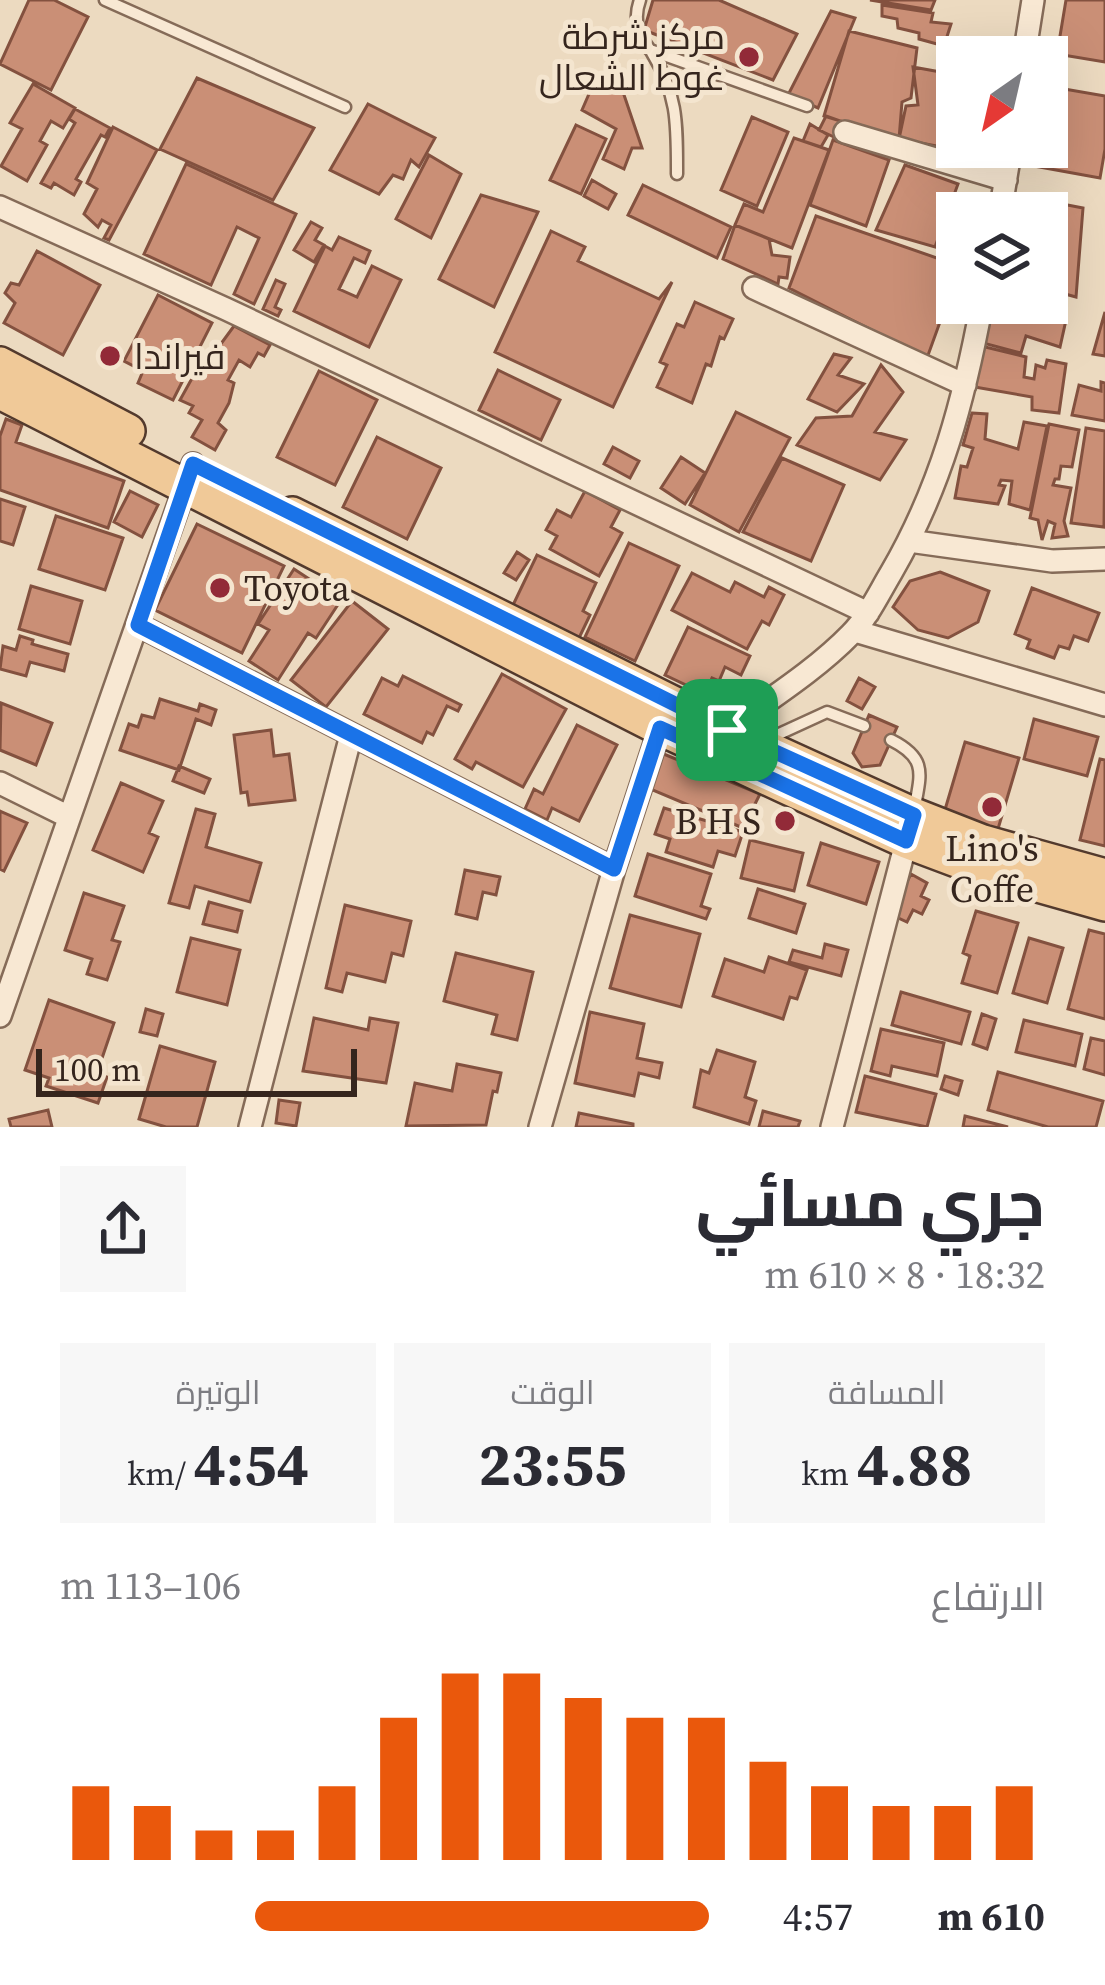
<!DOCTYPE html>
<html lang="ar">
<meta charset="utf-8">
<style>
body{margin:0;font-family:"Source Serif 4",Cairo,serif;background:#f7f7f7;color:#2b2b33;direction:rtl;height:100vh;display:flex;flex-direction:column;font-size:45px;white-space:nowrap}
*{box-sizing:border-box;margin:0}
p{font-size:39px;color:#7c7c81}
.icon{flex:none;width:66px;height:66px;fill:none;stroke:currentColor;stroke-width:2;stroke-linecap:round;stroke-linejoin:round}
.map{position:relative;height:1127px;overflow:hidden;direction:ltr}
.drawer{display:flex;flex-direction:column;background:#fff;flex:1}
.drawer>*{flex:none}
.needle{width:78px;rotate:214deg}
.tools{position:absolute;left:936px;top:36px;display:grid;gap:24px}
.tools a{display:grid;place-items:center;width:132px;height:132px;border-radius:0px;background:#fff;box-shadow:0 12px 48px #0002;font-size:60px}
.scale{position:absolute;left:36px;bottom:30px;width:321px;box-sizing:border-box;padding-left:12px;border:6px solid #35251d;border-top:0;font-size:33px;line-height:42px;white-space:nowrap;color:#35251d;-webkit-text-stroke:9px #f4e5cf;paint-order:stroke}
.pin{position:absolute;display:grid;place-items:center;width:102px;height:102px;color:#fff;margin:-51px;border-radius:24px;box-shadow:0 6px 18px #0006}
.round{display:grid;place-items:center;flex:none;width:126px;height:126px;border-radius:0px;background:#f7f7f7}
.headline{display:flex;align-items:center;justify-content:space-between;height:204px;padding:0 60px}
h1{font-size:66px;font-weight:700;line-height:90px}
.stats{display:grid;grid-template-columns:repeat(3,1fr);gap:18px;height:204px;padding:12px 60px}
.stats div{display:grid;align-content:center;border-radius:0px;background:#f7f7f7;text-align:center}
.stats b{font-size:60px;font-weight:700}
.stats small{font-size:33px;font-weight:400}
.stats p{font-size:33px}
.chart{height:336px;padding:24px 60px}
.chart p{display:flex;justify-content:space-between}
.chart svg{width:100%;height:216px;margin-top:12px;stroke:#ea580c;stroke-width:6}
ul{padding:0 60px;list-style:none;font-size:39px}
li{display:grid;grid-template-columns:192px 144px 1fr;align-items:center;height:90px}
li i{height:30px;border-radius:15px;background:#ea580c}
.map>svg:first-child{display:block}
</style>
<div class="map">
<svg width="1105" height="1127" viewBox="0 0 1105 1127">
<rect width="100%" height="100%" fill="#ecdac0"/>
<path fill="#ca8f76" stroke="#83513f" stroke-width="3" d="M29,0H54L88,17L51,90L0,64Z
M653,0H719L797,34L773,80L644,30Z
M870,0H935L931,10Z
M1066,0H1105V62L1057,54Z
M882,5L933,13L931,22L951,24L944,46L919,39V33L898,28L897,19L882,16Z
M831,11L855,18L818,108L788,95Z
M849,31L917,48L911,98L902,102L899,139L824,116Z
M913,67L957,75L942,147L899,139L906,106L918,105Z
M197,78L314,128L273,200L160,149Z
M595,80L622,89L642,148H632L624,169L603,159L616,129L582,110Z
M33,84L75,108L63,128L51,121L40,141L47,145L27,181L1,166L22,129L10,123Z
M1047,86L1105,96V149L1100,178L1023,164L1026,147H1047Z
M368,104L435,138L419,167L411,160L403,179L393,175L379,194L330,170Z
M75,109L110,128L105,137L101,135L76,179L81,182L74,195L54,183L51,188L41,183L75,123L69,119Z
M826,116L840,121L834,137L819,130Z
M752,117L788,132L757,206L721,190Z
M810,124L828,135L821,147L803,141Z
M576,125L606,139L581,194L550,180Z
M113,127L157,150L109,240L104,238L111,225L102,220L98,227L84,214L97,189L87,183Z
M794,138L829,150L792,248L735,225L744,204L763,212Z
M833,140L889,160L866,226L810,205Z
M429,155L461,174L431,238L396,219Z
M186,164L296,214L254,304L234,294L259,238L237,227L211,285L144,254Z
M905,165L958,184L935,247L876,230Z
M592,180L616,194L608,209L584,196Z
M643,185L731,227L717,258L628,215Z
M481,195L538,212L494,307L439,279Z
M1021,196L1083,208L1076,297L1047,289V213H1018Z
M816,216L957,265V275L927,358L789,288Z
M311,222L322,228L315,240L324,245L314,262L294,250Z
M735,225L769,239L772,255L790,257L787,278L779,277L778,284L723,259Z
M551,231L585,247L578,261L659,299L672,282L613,407L495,352Z
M339,237L370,251L365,263L354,258L339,289L357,297L372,266L401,280L369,347L294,311L325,246L332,250Z
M37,251L100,285L63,355L4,323L15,303L5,293L11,283L19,285Z
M276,280L285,284L275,307L281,310L278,316L263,309Z
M158,295L212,323L173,400L138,383L143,371L124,361Z
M695,302L733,319L724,339L720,337L711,366L706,364L692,403L657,387L667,365L660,362L677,324L684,327Z
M1022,308L1066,320L1060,347L1026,336L1021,353L983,343L991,315L1017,318Z
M1105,312V356L1093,354Z
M234,326L270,345L264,356L258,353L250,367L239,360L228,380L234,383L229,403L218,423L226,430L215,450L192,437L202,420L189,413L193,406L180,400L206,353L212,356Z
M977,345L1026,357L1024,377L1034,379L1036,365L1045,368L1047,360L1066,364L1059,413L1032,410V397L969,386Z
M834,354L851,358L838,375L864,384L837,412L808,399Z
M881,365L903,392L875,432L906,440L880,480L797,445L816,418L852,416Z
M498,370L560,400L541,440L479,410Z
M319,371L377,400L335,485L277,457Z
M1101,382L1105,383V421L1072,415L1079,385L1101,391Z
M736,412L790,438L739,532L690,505Z
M972,413L987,414L985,439L1018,449L1024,422L1047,426L1030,510L1009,504L1012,481L1001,480L999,485L1005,486L998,504L955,498L961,466L967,467L973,448L963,445Z
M6,419L22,425L16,442L124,481L108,528L0,490V436Z
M1049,424L1079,430L1072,467L1061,466L1059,479H1055L1053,485L1071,488L1064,521L1068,536L1052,538L1055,524L1048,521L1042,540L1038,520L1030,518Z
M1086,428L1105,431L1104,527L1071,523Z
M377,437L441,468L407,539L343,507Z
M613,447L639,461L630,478L604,464Z
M681,457L705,473L685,504L661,488Z
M782,458L844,485L811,561L743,532Z
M130,491L158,505L142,537L114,522Z
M585,491L620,510L611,527L622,533L599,576L550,549L557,536L546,530L557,510L571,517Z
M0,499L25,507L13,545L0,541Z
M56,516L123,538L105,590L39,569Z
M197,524L284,566L242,653L155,610Z
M629,543L679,566L635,661L585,637Z
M517,552L529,560L516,580L504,573Z
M537,555L596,583L583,611L590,615L579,638L513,605Z
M294,569L341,600L316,638L308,633L278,680L249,661L269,630L258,624Z
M940,572L989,591L978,622L948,638L918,630L893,607L910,581Z
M692,573L730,592L735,582L764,597L769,587L784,595L769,625L762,621L747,649L672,610Z
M31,586L82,601L70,644L19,629Z
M1032,588L1099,613L1088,641L1074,636L1069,649L1059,646L1054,658L1027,648L1030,640L1015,634Z
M352,601L388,629L326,707L291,680Z
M688,627L750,656L741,675L725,667L719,681L712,678L705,694L665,675Z
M20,636L33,640L32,644L68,654L64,671L30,662L26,676L0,669L3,646L16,650Z
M502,674L566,709L523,787L476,762L472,769L455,759Z
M403,676L461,705L458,711L447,706L433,735L427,732L422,743L364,714L382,678L398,686Z
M859,678L875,687L862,709L847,701Z
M160,699L198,711L200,704L216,710L211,725L196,719L179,770L120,750L129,724L138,727L142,715L154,718Z
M1,703L52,723L36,765L0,750Z
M869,715L897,727L880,765L862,767L853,753Z
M1034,719L1098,737L1087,776L1024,759Z
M577,725L617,745L579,821L552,808L547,820L525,809L534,789L543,794Z
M271,730L274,756L289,754L295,800L249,805L247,792L241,793L234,735Z
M965,742L1019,758L998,829L944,813Z
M654,750L760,794L743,828L643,786Z
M1100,759L1105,760V846L1080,840Z
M179,766L210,779L204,793L173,781Z
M121,783L163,801L149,833L158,837L143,872L93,850Z
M664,808L743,832L735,856L718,851L713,867L666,852L670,839L655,834Z
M196,809L215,814L206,847L261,863L250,902L195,886L189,908L169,903Z
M0,811L27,823L4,871L0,869Z
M750,840L803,853L794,891L741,878Z
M821,843L879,862L866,904L808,885Z
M648,854L711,874L701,906L710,909L706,919L635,896Z
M465,870L500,877L496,895L483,892L477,919L456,914Z
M911,874L927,883L921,896L929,900L922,914L913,910L907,922L890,914Z
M758,889L805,904L796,933L749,918Z
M84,893L124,906L112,940L120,942L107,980L87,974L92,959L65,950Z
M209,902L242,911L237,932L203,924Z
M345,905L411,921L403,956L392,953L385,982L347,973L342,992L326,988Z
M976,911L1018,923L997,993L962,983L970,956L963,953Z
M630,915L700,934L681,1007L610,988Z
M1089,930L1105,934V1019L1068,1009Z
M191,938L240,950L227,1005L177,992Z
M1029,938L1063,948L1047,1003L1013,993Z
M825,944L848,950L841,976L789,962L793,950L822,958Z
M456,953L533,972L517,1040L492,1034L497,1015L444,1001Z
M769,957L807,970L797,999L790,997L783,1019L713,996L725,959L764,972Z
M901,992L970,1012L961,1044L892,1025Z
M49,1000L114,1023L97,1073L107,1077L98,1103L46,1086L49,1078L25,1070Z
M146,1009L163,1014L157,1036L140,1032Z
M590,1012L644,1024L637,1058L662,1063L659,1078L639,1073L634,1096L575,1083Z
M982,1014L996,1019L987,1049L973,1044Z
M314,1018L368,1030L370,1018L398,1023L386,1083L303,1071Z
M1024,1020L1082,1034L1075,1066L1016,1052Z
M881,1029L944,1043L937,1076L892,1066L890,1076L871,1071Z
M1091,1038L1105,1041V1075L1084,1069Z
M160,1046L215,1062L197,1127H166L139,1119Z
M717,1050L755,1062L745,1097L756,1101L749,1124L694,1107L701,1070L709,1073Z
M457,1064L501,1073L497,1092L493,1091L486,1125L406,1126L415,1083L452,1091Z
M998,1072L1103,1101L1096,1127H1048L988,1110Z
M865,1076L936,1094L927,1127L856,1112Z
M945,1076L962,1081L958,1095L941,1089Z
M279,1100L300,1103L296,1126L276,1123Z
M48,1110L52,1127H11L9,1119Z
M763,1111L800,1121L798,1127H759Z
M579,1113L633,1124V1127H576Z
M965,1116L1008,1127H963Z"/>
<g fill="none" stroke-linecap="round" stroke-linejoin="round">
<g stroke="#856b58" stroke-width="15">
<path id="lane" d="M105,0L345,107
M640,0C633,19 638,34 650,50L807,106
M651,51C678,95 677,123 677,174
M766,740L827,712L864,726
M891,740C929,759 920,775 914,812"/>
</g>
<g stroke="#856b58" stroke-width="26">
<path id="street" d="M1024,57L1033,0
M845,132L1006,180
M0,207L226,309L868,613
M1000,213L1011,147
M754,288L965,385
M909,541L1052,561L1105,559
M138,625L614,869
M855,631L1105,705
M727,730C768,700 815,671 851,634C868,617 879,593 891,573C941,487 964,400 982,303
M0,783L69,817
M0,1016L193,464
M250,1127L351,735
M540,1127L614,869L660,728
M832,1127L909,831"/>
</g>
<g stroke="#533a2d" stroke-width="38">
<path id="primary" d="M0,364L128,431
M0,392L660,728L791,789L906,841L978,868L1105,904
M292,514L727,730L914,815L983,842L1105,876"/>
</g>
<use href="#lane" stroke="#f8e8d3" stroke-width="10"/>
<use href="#street" stroke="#f8e8d3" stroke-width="21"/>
<use href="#primary" stroke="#f0c998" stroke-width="33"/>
</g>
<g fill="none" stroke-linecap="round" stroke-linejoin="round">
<g stroke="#fff" stroke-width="24">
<path id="route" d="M193,464L727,730L914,815L906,841L660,728L614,869L138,625Z"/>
</g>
<use href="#route" stroke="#1a73e8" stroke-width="15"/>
</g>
<g fill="#922a38" stroke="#f4e5cf" stroke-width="4.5">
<circle cx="749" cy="57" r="12"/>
<circle cx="110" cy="356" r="12"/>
<circle cx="220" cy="588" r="12"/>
<circle cx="992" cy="807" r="12"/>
<circle cx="785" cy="821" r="12"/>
</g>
<g text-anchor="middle" stroke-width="10" stroke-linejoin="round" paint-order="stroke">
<g font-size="36" fill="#35251d" stroke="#f4e5cf" text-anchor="end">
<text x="725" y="49">مركز شرطة<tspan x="725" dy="41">غوط الشعال</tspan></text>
<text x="134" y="369" text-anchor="start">فيراندا</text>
<text x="244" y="601" text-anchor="start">Toyota</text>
<text x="761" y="834">B H S</text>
<text x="992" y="861" text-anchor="middle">Lino's<tspan x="992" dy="41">Coffe</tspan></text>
</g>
</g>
</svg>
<div class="tools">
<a><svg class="needle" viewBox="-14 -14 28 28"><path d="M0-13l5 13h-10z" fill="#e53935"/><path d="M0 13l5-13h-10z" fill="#7c7c81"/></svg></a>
<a><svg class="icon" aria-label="layers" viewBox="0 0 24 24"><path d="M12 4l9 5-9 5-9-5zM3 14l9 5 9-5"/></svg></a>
</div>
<div class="scale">100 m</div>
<div class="pin" style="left:727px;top:730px;background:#1e9e55"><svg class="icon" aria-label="arrive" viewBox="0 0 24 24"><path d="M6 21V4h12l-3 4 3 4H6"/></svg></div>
</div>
<section class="drawer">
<div class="headline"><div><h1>جري مسائي</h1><p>18:32 · 8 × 610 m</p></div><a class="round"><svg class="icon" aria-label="share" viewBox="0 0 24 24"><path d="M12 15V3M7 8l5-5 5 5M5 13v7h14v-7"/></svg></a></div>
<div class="stats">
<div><p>المسافة</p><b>4.88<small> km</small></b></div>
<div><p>الوقت</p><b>23:55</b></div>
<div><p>الوتيرة</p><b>4:54<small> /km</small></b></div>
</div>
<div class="chart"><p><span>الارتفاع</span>106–113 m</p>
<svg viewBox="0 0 160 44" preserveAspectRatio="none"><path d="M5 44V29M15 44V33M25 44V38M35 44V38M45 44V29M55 44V15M65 44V6M75 44V6M85 44V11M95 44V15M105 44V15M115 44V24M125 44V29M135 44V33M145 44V33M155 44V29"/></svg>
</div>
<ul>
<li><b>610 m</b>4:57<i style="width:70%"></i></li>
</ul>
</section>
